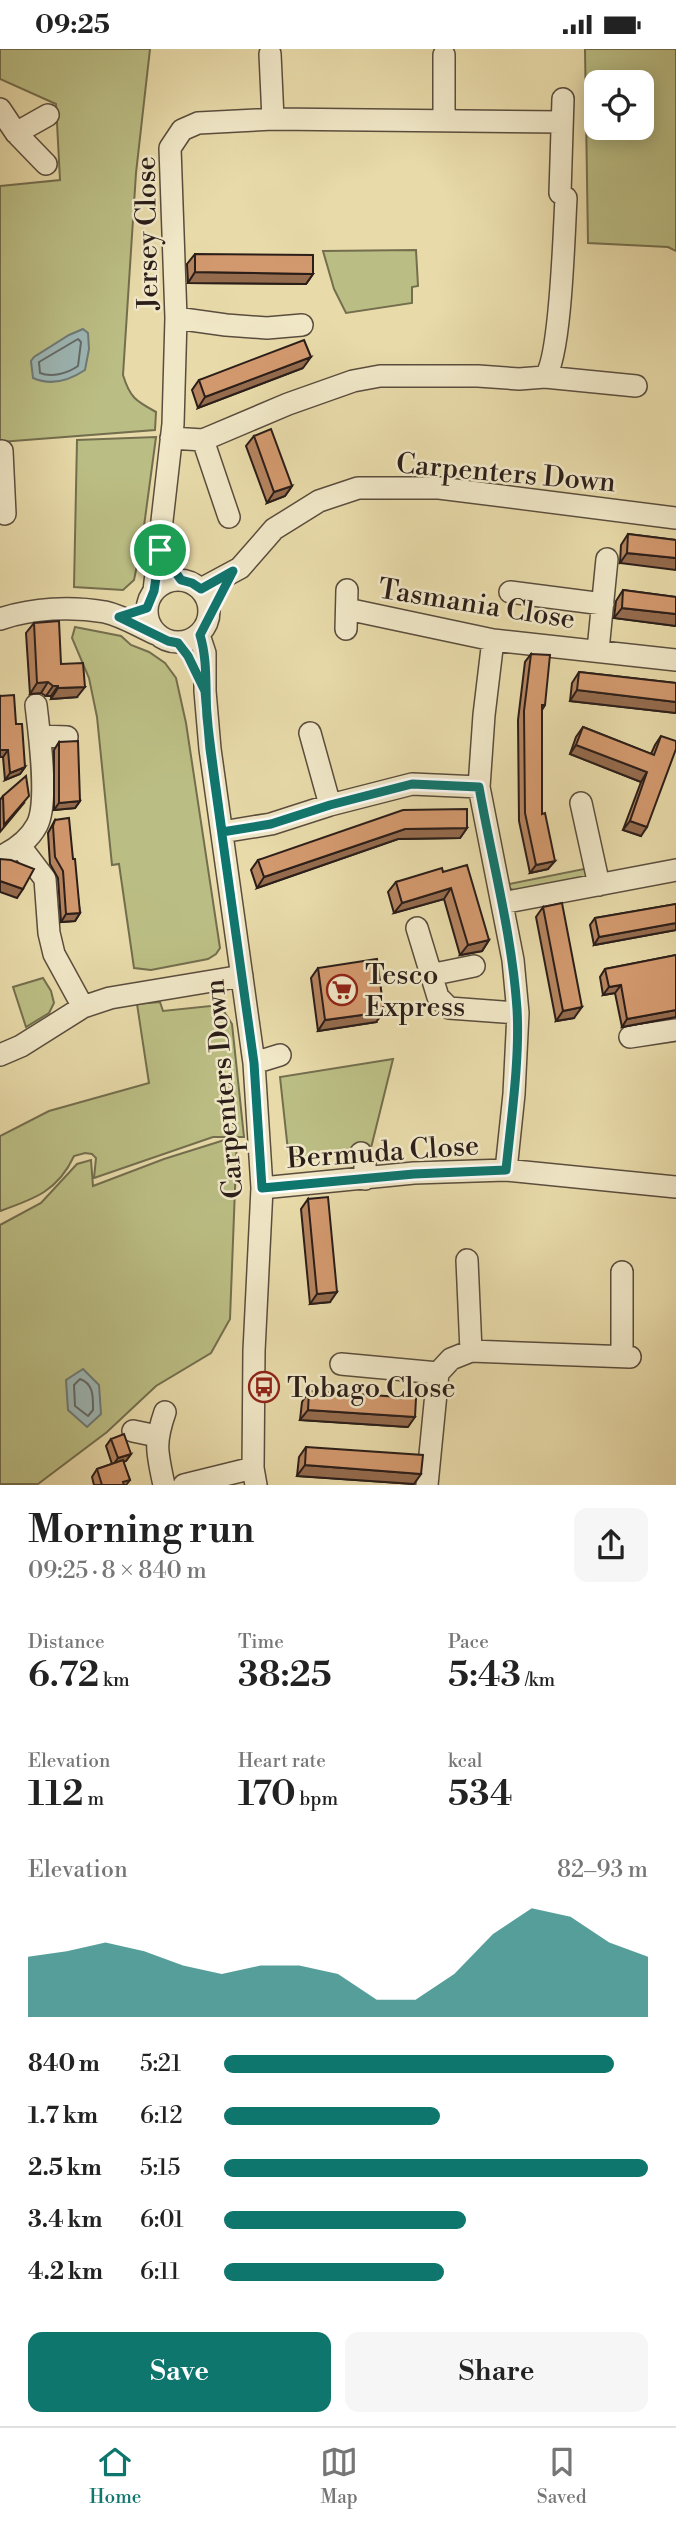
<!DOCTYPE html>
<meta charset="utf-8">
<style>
body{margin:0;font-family:"Libre Bodoni",serif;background:#f6f6f6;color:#222;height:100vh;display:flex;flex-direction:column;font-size:26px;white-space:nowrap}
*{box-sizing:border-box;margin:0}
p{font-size:23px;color:#767676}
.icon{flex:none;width:38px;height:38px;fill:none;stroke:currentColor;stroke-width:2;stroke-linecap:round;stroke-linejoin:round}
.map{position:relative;height:1436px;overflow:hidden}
.panel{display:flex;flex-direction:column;background:#fff;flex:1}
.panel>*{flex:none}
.tools{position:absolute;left:584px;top:21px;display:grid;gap:14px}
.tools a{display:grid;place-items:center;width:70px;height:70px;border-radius:14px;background:#fff;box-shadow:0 4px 18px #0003;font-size:35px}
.pin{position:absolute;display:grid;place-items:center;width:60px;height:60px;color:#fff;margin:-30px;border:4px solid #fff;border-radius:50%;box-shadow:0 2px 7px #0007}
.round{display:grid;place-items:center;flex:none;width:74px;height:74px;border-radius:14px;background:#f6f6f6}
.overview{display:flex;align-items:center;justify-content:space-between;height:119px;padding:0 28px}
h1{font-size:38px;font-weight:600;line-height:52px}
.figures{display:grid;grid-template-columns:repeat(3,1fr);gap:10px;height:119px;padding:7px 28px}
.figures div{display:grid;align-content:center}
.figures b{font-size:35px;font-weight:600}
.figures small{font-size:19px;font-weight:400}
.figures p{font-size:19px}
.chart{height:196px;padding:14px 28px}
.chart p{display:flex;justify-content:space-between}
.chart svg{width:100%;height:126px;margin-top:7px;fill:#0f766e;opacity:.7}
.cta{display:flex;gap:14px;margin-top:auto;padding:14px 28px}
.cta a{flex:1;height:80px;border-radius:14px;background:#0f766e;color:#fff;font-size:28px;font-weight:600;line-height:80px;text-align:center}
.cta a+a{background:#f6f6f6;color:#222}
ul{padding:0 28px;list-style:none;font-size:23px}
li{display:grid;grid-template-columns:112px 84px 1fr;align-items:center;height:52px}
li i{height:18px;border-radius:9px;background:#0f766e}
.status{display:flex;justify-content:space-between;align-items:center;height:49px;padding:0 35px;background:#fff;direction:ltr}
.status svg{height:19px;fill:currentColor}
.dock{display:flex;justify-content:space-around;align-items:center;height:98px;border-top:2px solid #e0e0e0;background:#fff;font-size:19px;color:#767676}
.dock a{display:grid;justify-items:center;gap:4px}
.dock .current{color:#0f766e}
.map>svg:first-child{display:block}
</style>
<div class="status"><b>09:25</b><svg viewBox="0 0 49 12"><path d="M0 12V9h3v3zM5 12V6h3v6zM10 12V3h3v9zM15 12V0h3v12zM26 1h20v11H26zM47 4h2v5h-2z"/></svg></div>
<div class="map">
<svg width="676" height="1436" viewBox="0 0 676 1436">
<rect width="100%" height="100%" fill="#e8daa9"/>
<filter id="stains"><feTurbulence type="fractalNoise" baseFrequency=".00286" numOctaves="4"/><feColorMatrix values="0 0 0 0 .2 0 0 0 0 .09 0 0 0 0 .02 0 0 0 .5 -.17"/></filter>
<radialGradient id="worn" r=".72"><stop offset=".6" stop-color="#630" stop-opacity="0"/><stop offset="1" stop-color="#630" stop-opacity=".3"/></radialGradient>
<path fill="#bbbe84" stroke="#736e4e" stroke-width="2" fill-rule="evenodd" d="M0,0H150L136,124L123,326C130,349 136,352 156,363L155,381L0,393V137L60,131L56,55L0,30Z
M585,0H676V202L668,198L588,194ZM597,33H642V79H597Z
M416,201L418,237L412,238V254L346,264L334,240L323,202Z
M156,388L142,492L134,531L123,541L74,538L77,391Z
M75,578L121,587L131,596L149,603L165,614L176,629L186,674L220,899L216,905L208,910L151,921L134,919L119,815L112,816L97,668L89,629L72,589Z
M589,819L587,827L583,831L515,842L509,839V835Z
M43,929L51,942L54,954L49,964L26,978L13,938Z
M160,953L163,962L220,956L232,975L244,1088H237L230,1270L211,1304L156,1337L107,1383L38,1435H0V1176L41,1154L77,1115L91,1111L93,1137L164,1110L234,1088H213L94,1129L96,1109L92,1105L85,1104L74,1107C58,1142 34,1150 0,1162V1087L49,1062L149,1034L137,955Z
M393,1010L370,1103L289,1111L280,1028Z"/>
<path fill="#9db7b5" stroke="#6f7a77" stroke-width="2" d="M83,280L88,284L89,300L85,321C70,331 51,337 33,329L31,312L34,308L69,286Z
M83,1320L99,1336L101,1365L87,1378L68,1361L66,1331Z"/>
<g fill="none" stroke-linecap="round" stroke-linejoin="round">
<path stroke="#646a67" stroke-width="2" d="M78,290L81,293L78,317C68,324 52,329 40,324L39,313Z
M80,1330C94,1335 93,1348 93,1361L88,1367L75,1357L74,1336Z"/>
<g stroke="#5a4d3d" stroke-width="24">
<path id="minor" d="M270,5L273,70
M444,6V72
M0,60L16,84L46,115
M16,84L48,66
M560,144L563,50
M176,269L226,276L267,279L302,276
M545,328L636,337
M171,389L203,391L288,355L353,332L380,327H478L519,330L545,328C561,307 564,183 566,149
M203,391L229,468
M2,402L5,465
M147 562a31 31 0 1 1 62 0a31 31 0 1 1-62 0Z
M201,540L240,519L274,480L319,452L358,439H439L676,469
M154,542L173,375L176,269L170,99L182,81L198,74L273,70L561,73
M510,543L603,555
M347,560L493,591L676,611
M0,570C33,559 71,557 105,563C123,567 140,578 156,585
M346,580L347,541
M199,586L205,604V642L210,700L254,1014L262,1139L254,1302L253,1419L256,1436
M493,591L484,666L479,738L513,911L518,964L514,1045L506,1121
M598,601L607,510
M310,684L330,756
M40,687L67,688
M581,754L599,836
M222,783L271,775L330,756L412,735L479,738
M20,797L45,830L49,884L54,905L83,958
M0,808C15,801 29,791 37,776C49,753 39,683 36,656
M502,854L676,821
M417,879L438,948L449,959L518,964
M430,926L474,917
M630,988L676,981
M0,1006L21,997L83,958L110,949L242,927
M254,1014L280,1006
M361,1104L365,1113V1130
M262,1139L414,1124L506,1121L676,1138
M467,1211L471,1302
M622,1307V1223
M341,1315L438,1324
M133,1382L157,1387
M164,1436C157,1403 154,1395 165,1363
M184,1436L253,1419
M427,1436L438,1324L451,1310L471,1302L630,1308"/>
</g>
<use href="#minor" stroke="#f0e7c7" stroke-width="21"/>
</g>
<path fill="#b5845f" stroke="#2b1e19" stroke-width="2" d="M195,205L313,225L306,235L188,234L187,215Z
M303,319L198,359L192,341L199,331Z
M254,387L292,437L285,447L267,454L246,397Z
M628,485L676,491L620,514L621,496Z
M623,541L676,548V577L614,569L616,552Z
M34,574L61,615L77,648L51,650V647H46L41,644L30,645L26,584Z
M531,605L545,656L542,661V765L548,820L530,824L519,772L518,671L525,613Z
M579,623L676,634V664L570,652L572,634Z
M0,647L16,675L25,718L20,725L5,731L3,708H0Z
M583,678L651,705L655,696L661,687L641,787L623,781L641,733L570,705L576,688Z
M59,693L80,752L75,759L54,761V701Z
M3,747L24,754L0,783V751Z
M55,771L73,810L80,864L75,872L61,873L58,829L50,815L48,784Z
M467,779L460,789L398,790L257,839L251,821L258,811Z
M443,823L489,891L482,902L460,906L444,850L394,864L388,843L396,833Z
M676,855V881L594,896L590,876L595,869Z
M543,858L574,969L556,972L536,868Z
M676,906V968L622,978L615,944L603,946L600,928L605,920Z
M318,919L376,973L318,982L311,929Z
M308,1150L330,1253L310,1255L301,1160Z
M309,1342L408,1378L300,1371L302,1353Z
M111,1390L131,1405L126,1412L123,1413L130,1431L126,1436H94L92,1428L97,1420L112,1415L106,1397Z
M306,1398L414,1435L297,1427L299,1408Z"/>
<path fill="#946b4d" stroke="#2b1e19" stroke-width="2" d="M195,223L313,225L306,235L188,234Z
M311,308L303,319L198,359L205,348Z
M292,437L285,447L267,454L274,443Z
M627,504L676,509V521L620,514Z
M622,559L676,565V577L614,569Z
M48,633L41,644L30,645L37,634Z
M53,637H58L51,647H46Z
M85,638L77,648L51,650L58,639Z
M577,641L676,653V664L570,652Z
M576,696L647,723L641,733L570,705Z
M0,701H8L3,708H0Z
M25,718L20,725L5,731L10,724Z
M80,752L75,759L54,761L59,754Z
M630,772L647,778L641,787L623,781Z
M467,779L460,789L398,790L257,839L264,828L405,780Z
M555,812L548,820L530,824L536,816Z
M0,832L23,840L17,849L0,843Z
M451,839L444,850L394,864L402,854Z
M80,864L75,872L61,873L66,865Z
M676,874V881L594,896L599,888Z
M489,891L482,902L460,906L468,896Z
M621,936L615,944L603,946L609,938Z
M582,958L574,969L556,972L563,962Z
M676,961V968L622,978L627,970Z
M384,963L376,973L318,982L325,971Z
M337,1243L330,1253L310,1255L317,1245Z
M308,1361L415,1368L408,1378L300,1371Z
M131,1405L126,1412L113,1416L118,1409Z
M305,1416L421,1425L414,1435L297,1427Z"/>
<path fill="#d3996e" stroke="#2b1e19" stroke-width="2" d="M195,205L313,206V225L195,223Z
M304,291L311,308L205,348L199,331Z
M271,380L292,437L274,443L254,387Z
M628,485L676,491V509L627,504Z
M623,541L676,548V565L622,559Z
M59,572L61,615L83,614L85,638L58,639V637H53L48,633L37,634L34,574Z
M531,605L550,606L545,656H542V765L545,764L555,812L536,816L525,764L524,662Z
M579,623L676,634V653L577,641Z
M14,646L16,675H22L25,718L10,724L8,701H0V647Z
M583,678L654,706L661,687L676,692V700L647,778L630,772L647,723L576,696Z
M78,692L80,752L59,754V693Z
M26,727L29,747L4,776L3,747Z
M467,760V779L405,780L264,828L258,811L403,761Z
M69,769L73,810H75L80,864L66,865L63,822L55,808L53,777L55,771Z
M0,810L11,811L34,820L23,840L0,832Z
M467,816L489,891L468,896L451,839L402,854L396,833L442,819L443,823Z
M562,854L582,958L563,962L543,858Z
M676,855V874L599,888L595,869Z
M676,906V961L627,970L621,936L609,938L605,920Z
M377,910L384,963L325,971L318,919Z
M328,1148L337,1243L317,1245L308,1150Z
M309,1342L416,1349L415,1368L308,1361Z
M124,1385L131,1405L118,1409L111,1390Z
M306,1398L423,1406L421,1425L305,1416Z
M123,1411L130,1431L123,1433L124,1436H102L97,1420Z"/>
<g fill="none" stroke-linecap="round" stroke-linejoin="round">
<g stroke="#fff" stroke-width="14">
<path id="route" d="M160,501L154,542L147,559L119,568L168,592L178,594L188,607L205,642L210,700L254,1014L262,1139L414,1125L506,1121C511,1071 520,1010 517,960C512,885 492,812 479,738L412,735L330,756L271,775L222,783C217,745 211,706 207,668C205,640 208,612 200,586L233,522L201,540L192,534L181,531L160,501"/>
</g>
<use href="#route" stroke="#0f766e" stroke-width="9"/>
</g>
<defs>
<g id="supermarket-ring" transform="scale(1.575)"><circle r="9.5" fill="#f0e7c7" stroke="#8f2418" stroke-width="1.5"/><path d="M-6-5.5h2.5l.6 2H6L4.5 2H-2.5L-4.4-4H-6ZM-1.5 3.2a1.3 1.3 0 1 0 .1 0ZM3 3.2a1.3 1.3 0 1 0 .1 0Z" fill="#8f2418"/></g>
<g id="bus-ring" transform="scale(1.575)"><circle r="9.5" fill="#f0e7c7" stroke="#8f2418" stroke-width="1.5"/><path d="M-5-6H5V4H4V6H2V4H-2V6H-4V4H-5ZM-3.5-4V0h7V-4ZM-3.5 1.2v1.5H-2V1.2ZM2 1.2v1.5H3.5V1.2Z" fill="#8f2418"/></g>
</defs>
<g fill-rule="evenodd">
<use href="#supermarket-ring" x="342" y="941"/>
<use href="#bus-ring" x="264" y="1338"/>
</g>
<g text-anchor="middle" stroke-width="5" stroke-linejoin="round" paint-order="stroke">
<g font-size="28" fill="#2b1e19" stroke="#f0e7c7">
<text transform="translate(146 184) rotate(-91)" y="10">Jersey Close</text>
<text transform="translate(506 423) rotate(5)" y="10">Carpenters Down</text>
<text transform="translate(477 554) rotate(9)" y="10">Tasmania Close</text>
<text transform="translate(223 1040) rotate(-95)" y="10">Carpenters Down</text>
<text transform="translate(383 1102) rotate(-4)" y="10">Bermuda Close</text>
</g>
<g font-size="28" fill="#2b1e19" stroke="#f0e7c7" text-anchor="start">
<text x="365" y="935">Tesco<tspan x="365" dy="32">Express</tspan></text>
<text x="287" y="1348">Tobago Close</text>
</g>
</g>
<rect width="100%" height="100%" filter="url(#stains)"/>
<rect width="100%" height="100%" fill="url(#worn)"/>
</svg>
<div class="tools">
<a><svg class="icon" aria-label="locate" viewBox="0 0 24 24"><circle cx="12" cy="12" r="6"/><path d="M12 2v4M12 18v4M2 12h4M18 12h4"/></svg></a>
</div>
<div class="pin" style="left:160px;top:501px;background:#1e9e55"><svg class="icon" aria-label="arrive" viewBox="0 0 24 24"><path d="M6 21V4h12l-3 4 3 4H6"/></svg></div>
</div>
<section class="panel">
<div class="overview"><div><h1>Morning run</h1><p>09:25 · 8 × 840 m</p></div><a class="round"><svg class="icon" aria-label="share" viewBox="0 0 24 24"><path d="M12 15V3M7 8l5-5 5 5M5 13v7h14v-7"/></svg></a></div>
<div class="figures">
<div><p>Distance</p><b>6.72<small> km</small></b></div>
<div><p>Time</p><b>38:25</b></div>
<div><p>Pace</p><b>5:43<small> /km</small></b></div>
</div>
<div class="figures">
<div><p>Elevation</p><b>112<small> m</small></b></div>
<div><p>Heart rate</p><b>170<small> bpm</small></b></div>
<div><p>kcal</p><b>534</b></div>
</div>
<div class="chart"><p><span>Elevation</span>82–93 m</p>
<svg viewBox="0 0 160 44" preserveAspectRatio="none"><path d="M0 44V23L10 21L20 18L30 21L40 26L50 29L60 26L70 26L80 29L90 38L100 38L110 29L120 15L130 6L140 9L150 18L160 23V44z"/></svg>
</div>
<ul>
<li><b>840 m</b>5:21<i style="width:92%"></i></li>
<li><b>1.7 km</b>6:12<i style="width:51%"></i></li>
<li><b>2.5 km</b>5:15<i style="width:100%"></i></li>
<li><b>3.4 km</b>6:01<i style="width:57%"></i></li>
<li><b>4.2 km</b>6:11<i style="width:52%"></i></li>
</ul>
<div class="cta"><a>Save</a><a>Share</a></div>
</section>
<nav class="dock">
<a class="current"><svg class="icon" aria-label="home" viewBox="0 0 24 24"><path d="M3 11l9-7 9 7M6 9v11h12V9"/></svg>Home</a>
<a><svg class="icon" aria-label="map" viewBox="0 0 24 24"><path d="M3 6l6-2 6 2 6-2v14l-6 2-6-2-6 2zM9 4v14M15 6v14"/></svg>Map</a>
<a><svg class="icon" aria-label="saved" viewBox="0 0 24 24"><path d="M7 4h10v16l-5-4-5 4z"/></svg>Saved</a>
</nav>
